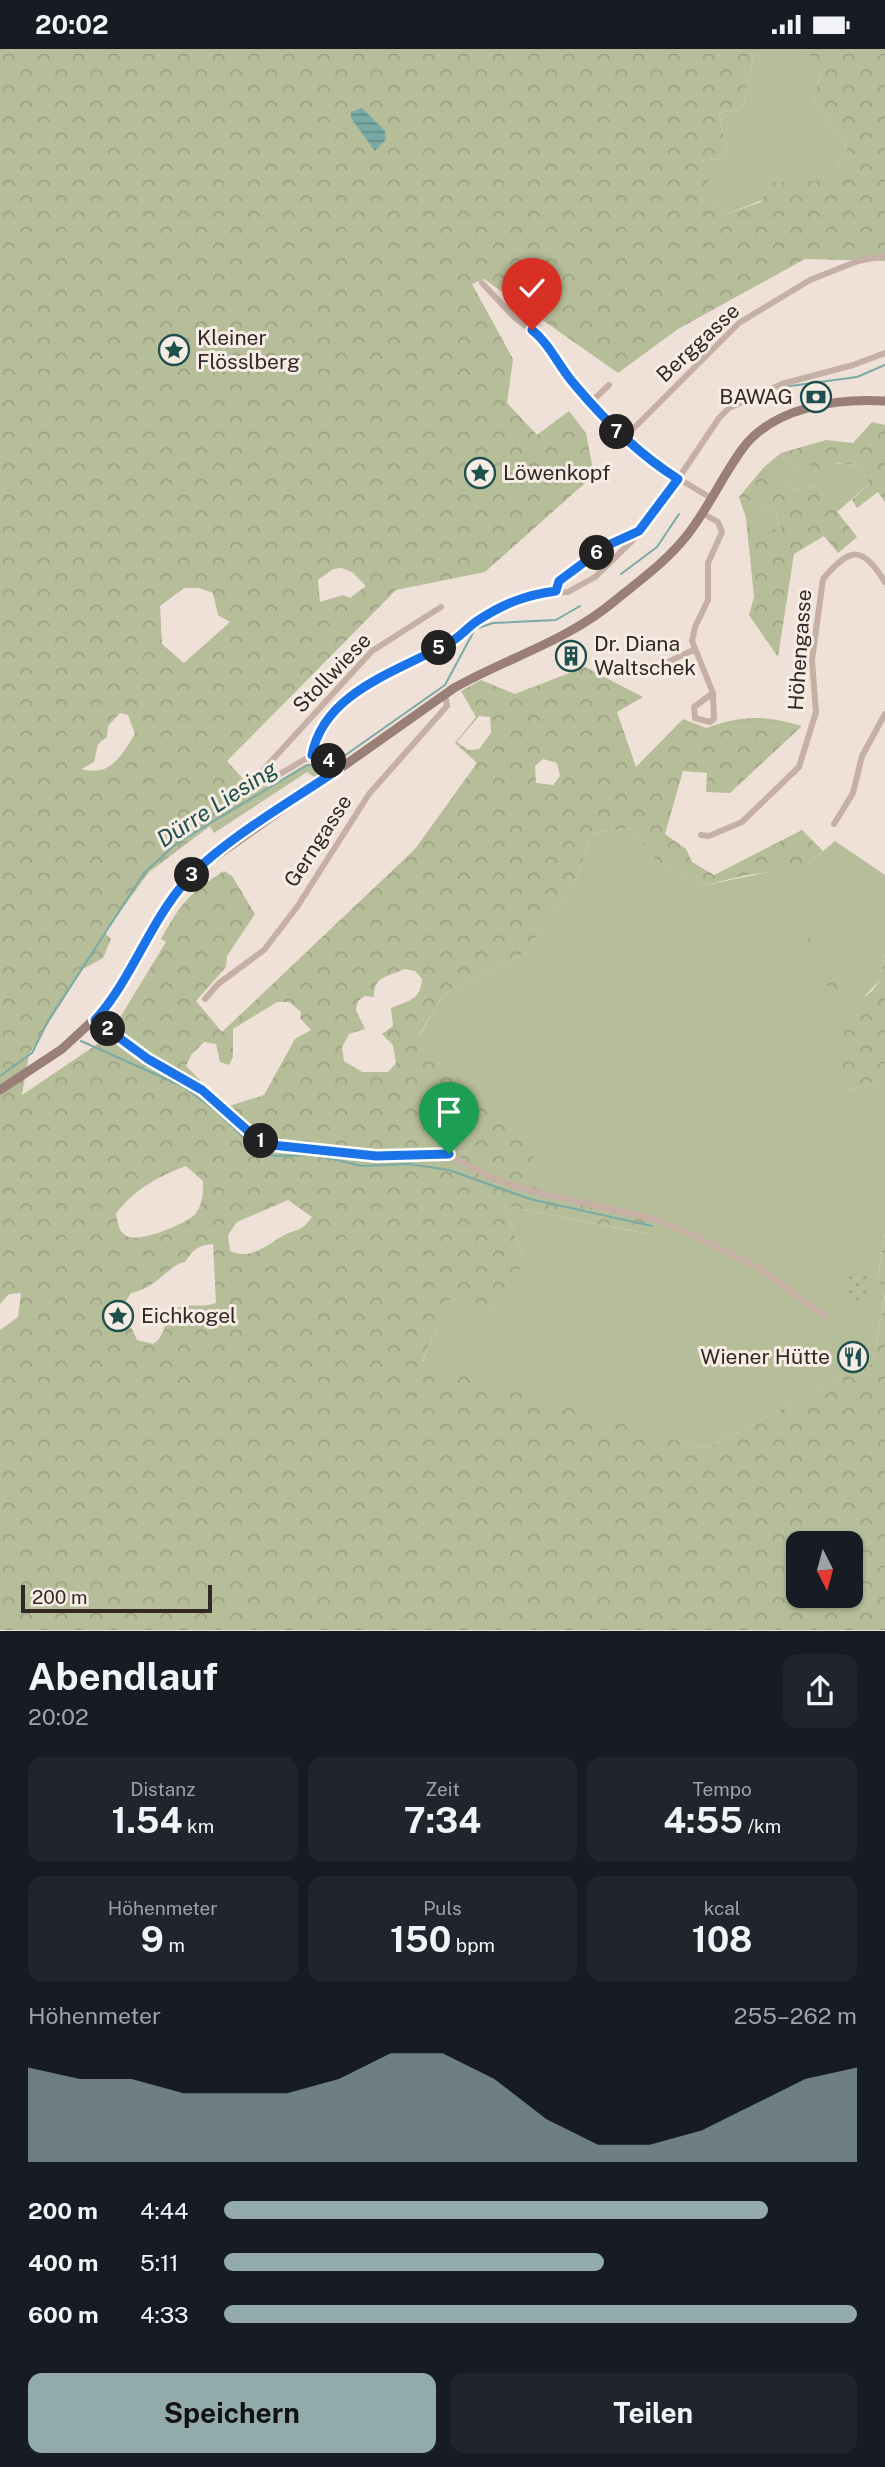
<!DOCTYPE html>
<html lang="de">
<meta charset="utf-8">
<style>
body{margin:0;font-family:"Public Sans",sans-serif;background:#20242c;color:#f1f3f6;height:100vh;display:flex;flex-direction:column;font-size:26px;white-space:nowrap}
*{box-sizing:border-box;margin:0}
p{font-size:23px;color:#9ea1a6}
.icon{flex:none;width:38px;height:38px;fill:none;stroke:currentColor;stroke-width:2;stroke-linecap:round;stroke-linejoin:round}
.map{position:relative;height:1582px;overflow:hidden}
.panel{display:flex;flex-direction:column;background:#171b24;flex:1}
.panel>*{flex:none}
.needle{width:46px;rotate:174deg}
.controls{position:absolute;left:786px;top:1482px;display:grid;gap:14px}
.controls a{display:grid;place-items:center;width:77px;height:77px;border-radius:14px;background:#171b24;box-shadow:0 2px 5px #0004;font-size:35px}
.scale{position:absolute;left:21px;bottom:18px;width:191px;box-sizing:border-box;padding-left:7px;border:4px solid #322826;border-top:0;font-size:19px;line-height:24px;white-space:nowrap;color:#322826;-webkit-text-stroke:5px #f7ece4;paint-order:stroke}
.pin{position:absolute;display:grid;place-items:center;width:60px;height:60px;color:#fff;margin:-72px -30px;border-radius:50% 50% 50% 0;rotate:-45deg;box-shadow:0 0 7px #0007}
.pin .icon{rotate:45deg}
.km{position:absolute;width:35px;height:35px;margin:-18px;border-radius:50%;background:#222;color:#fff;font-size:19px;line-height:35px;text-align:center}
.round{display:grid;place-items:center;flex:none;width:74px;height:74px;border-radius:14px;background:#20242c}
.headline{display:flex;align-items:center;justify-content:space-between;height:119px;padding:0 28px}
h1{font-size:38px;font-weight:700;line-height:52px}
.stats{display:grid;grid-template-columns:repeat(3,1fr);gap:10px;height:119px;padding:7px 28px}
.stats div{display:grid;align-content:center;border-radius:14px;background:#20242c;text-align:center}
.stats b{font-size:35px;font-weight:700}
.stats small{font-size:19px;font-weight:400}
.stats p{font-size:19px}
.chart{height:196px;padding:14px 28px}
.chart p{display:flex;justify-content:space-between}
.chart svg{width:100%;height:126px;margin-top:7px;fill:#92aaaa;opacity:.7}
.button{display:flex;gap:14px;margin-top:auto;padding:14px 28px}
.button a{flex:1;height:80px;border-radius:14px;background:#92aaaa;color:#111;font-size:28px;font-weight:700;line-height:80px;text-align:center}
.button a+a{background:#20242c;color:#f1f3f6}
ul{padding:0 28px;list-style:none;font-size:23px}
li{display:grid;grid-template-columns:112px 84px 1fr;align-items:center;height:52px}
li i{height:18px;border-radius:9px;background:#92aaaa}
.status{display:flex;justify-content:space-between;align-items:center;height:49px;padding:0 35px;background:#171b24;direction:ltr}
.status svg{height:19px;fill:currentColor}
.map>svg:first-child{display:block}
</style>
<div class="status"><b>20:02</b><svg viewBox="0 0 49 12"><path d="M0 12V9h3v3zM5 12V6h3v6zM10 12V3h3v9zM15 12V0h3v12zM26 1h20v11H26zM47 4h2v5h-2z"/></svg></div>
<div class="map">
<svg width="885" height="1582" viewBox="0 0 885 1582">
<defs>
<pattern id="forest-crowns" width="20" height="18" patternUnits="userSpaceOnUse" patternTransform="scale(1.75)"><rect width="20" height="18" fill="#b6bd99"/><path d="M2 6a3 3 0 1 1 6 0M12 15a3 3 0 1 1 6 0" fill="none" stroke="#9da284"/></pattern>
<pattern id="park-dots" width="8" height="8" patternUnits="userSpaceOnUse" patternTransform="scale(1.75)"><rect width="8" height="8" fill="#b6bd99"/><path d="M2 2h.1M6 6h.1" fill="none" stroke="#9da284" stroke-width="1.8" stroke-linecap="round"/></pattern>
<pattern id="water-rules" width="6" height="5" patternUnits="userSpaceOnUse" patternTransform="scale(1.75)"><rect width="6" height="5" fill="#79aaa6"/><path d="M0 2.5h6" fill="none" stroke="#648a87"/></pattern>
</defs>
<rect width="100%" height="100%" fill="#efe1d8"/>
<path fill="#b6bd99" d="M755,0H805L820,26L814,51L847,99L831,131L807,134L726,165L710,147L709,129L699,112L728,109L719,64L743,59Z
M781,404L797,425L807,412L857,416L870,434L837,463L817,437L794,441L779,421L764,418Z
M739,448L776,464L781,484L746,469Z
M328,714L332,720L317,730L307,723L214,784L210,777L260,751L249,737L258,733L269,738L304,716Z
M631,779L653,809L701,837L808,815L835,792L885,826V905L880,931L862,950L848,1042L885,1030V1184L878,1228L885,1245L873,1314C814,1336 763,1375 704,1399L422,1314L451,1246L497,1260L523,1207L504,1157L648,1185L655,1177L652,1173L539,1145L425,1003L419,987L444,945L525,904L573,837L593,784Z"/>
<path fill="url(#forest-crowns)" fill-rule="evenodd" d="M0,0H755L743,59L719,64L728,109L700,112L709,129L711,148L726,165L761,153L770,134L831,131L847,99L814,51L820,26L805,0H885V212L805,210L678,280L618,324L484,230L472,235L513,310L507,354L537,386L569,362L586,384L594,426L485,523L396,541L227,712L261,750L210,777L148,824L105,884L111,890L103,909L83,920L29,1005L22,1046L96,996L113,980L166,893L161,890C181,854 189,844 224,822L232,827L255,865L227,907L226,918L196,952L222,983L415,800L477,714L455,694L476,668L461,642L481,631L515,645L585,618L643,648L617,663L636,718L683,670L706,679C743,666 764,666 802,677L730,744L706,743L707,724L683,722L665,785L686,800L692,813L714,826L802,781L823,802L808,815L784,821L747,826L701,837L653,809L631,779L593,784L573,837L525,904L444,945L419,986L425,1003L532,1102L540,1145L653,1173L655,1177L649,1185L504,1157L523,1207L512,1250L497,1260L451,1247L422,1313L704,1399C763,1375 814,1336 873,1314L885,1246L878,1229L885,1184V1581H0V1281L18,1268L21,1244L9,1245L0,1255ZM342,519L352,523L366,537L350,549L343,546L320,553L318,531L333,520ZM184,539H199L213,544L218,566L230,573L184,614L162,595L160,557ZM120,664L128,666L135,685C121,707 111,728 81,720L94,713L98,695L107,688L108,677ZM479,667L490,668L491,684L479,700L468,701L457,693ZM543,710L557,714L560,727L553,736L536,734L535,717ZM404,920L415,922L422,930C421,951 408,952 391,959L393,977L382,985L393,996L396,1014L388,1023H362L344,1012L342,998L349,985L365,980L356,961L358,952L365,947L374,948C374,926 387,929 404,920ZM277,953H289L301,963L300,969L311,981L295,990L264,1046L226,1058L186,1017L191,1006L204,993L216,995L220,1013L229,1016L233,1008V980ZM186,1117L203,1132C203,1143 203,1155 196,1164C188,1175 142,1192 129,1188C119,1185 118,1175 116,1165C133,1141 159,1127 186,1117ZM288,1151L312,1168C300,1185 295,1179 281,1188C264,1198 250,1211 230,1202L228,1186L237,1173ZM213,1195L216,1254C203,1260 184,1252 173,1262C163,1272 166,1288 153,1295L137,1291L132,1280L122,1273L124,1255L131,1244C159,1238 168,1216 185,1213C194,1200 197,1197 213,1195ZM798,1494H850V1547H798Z
M872,373L885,376V453L878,443L857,459L852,451L870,434L857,416L836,414L823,427L807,413L797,425L781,404L826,391L853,394Z
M764,418L779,421L794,441L817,437L857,488L838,504L824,487L794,505L778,608L749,566L754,548L746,469L781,483L776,464L739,448Z
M811,888L827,910L832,928L839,931L844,943L836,949L832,947C826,928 809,910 806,891Z
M885,905V1030L848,1042L837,1036L847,961L872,942L880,931Z"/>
<path fill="url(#park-dots)" d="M848,1223L869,1227L866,1254L845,1251Z"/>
<path fill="url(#water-rules)" d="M362,59L385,82L386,90L375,102L351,69V63Z"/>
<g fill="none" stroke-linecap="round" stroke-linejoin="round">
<path stroke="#79aaa6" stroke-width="2" d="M783,338L857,328L885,316
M621,525L657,498L679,465
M81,992L184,1038L216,1062L260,1104L275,1107L315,1106L362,1117L408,1115L449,1121L530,1150L652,1177
M0,1027L32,1004L48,972L144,824L177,794L307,716L328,717L337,712L445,636L475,580L493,574L556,571L580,557"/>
<path stroke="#c6b0a5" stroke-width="6" d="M482,234L514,268L538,286L574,336L630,396L659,418L711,449
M591,353L609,336
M623,390L739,274L810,231L858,212L885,207
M702,464L718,473L722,483L708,514V551L695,578L692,592L713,644L694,658L695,669L710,673L714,670L713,644
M556,542C564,520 614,490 637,483
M441,558L372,602L263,721L262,727L275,728L312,706L324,676L364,637L453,591L510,552L530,545L568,543L595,528L632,492L678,430L719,369L729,359L782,335L853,316L885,304
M643,625L693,601
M312,706L329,712L337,721
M834,775L853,744L862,707L885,665
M701,786L709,787L742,773L799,718L816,663L812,611L823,530C852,496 862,498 885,533
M205,950L218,935L264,901L297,858L369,745L447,657L445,645
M95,971L148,1010L202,1041L257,1090L287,1099H318L360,1106H449L497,1131L536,1143L655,1170L686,1183L759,1219L825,1267"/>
<path stroke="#9a7f77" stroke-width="9" d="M0,1041L62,1000L101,964L162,864L202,817L454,639C509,608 568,592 617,550C642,530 669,510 688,485C709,458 723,426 743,399C774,358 837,349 885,352"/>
</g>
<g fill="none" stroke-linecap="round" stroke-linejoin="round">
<g stroke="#fff" stroke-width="14">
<path id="route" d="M449,1105L376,1107L272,1096L257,1090L202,1041L148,1010L95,971C132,930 149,874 186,832C220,793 292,752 337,721L329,712L312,706C324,641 403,621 452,592C461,587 468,578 477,572C503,555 525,546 556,542L559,532L606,497L639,482L678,430C638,405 606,373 575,336C559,318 550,295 532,281"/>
</g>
<use href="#route" stroke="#1a73e8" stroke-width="9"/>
</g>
<defs>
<g id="sight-ring" transform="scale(1.575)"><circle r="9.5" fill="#f7ece4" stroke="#1e514e" stroke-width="1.5"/><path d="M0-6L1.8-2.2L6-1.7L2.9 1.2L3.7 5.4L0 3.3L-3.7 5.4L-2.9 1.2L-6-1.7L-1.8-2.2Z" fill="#1e514e"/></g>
<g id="bank-ring" transform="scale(1.575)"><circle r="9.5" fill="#f7ece4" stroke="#1e514e" stroke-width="1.5"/><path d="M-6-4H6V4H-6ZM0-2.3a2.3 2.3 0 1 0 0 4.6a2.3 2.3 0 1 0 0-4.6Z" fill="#1e514e"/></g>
<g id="building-ring" transform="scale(1.575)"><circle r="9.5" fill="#f7ece4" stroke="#1e514e" stroke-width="1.5"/><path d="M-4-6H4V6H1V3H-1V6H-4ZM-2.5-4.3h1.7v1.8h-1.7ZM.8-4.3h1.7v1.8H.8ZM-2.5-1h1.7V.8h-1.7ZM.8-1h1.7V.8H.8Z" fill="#1e514e"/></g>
<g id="restaurant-ring" transform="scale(1.575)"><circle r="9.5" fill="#f7ece4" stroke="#1e514e" stroke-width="1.5"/><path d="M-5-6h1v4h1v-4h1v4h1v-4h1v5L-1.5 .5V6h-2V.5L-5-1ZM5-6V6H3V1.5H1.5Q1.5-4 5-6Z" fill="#1e514e"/></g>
</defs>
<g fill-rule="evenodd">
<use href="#sight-ring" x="174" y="301"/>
<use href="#bank-ring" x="816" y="348"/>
<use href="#sight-ring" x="480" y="424"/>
<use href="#building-ring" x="571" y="607"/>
<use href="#sight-ring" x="118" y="1267"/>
<use href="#restaurant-ring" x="853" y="1308"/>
</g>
<g text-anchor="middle" stroke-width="6" stroke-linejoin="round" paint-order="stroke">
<g font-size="21" fill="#322826" stroke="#f7ece4" text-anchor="start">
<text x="197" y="296">Kleiner<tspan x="197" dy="24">Flösslberg</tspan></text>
<text x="793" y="355" text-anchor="end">BAWAG</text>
<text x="503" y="431">Löwenkopf</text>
<text x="594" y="602">Dr. Diana<tspan x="594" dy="24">Waltschek</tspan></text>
<text x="141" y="1274">Eichkogel</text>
<text x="830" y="1315" text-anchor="end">Wiener Hütte</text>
</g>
<g font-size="21" fill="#322826" stroke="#f7ece4">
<text transform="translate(698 294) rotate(-43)" y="7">Berggasse</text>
<text transform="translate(800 601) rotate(-86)" y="7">Höhengasse</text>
<text transform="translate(332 624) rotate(-46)" y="7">Stollwiese</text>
<text transform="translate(318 792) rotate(-57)" y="7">Gerngasse</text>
</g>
<g font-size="23" font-style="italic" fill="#1e514e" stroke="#f7ece4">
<text transform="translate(217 755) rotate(-33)" y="8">Dürre Liesing</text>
</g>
</g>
</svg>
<div class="controls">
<a><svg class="needle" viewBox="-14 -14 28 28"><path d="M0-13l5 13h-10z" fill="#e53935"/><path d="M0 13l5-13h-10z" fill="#9ea1a6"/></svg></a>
</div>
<div class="scale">200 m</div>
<div class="pin" style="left:449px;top:1105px;background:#1e9e55"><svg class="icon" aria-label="arrive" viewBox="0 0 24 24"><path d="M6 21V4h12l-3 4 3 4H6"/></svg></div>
<div class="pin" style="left:532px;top:281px;background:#d93025"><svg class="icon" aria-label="check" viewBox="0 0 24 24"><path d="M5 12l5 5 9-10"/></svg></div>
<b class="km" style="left:261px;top:1092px">1</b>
<b class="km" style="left:108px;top:980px">2</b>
<b class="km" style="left:192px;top:826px">3</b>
<b class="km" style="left:329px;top:712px">4</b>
<b class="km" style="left:439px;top:599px">5</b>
<b class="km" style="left:597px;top:504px">6</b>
<b class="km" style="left:617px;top:383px">7</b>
</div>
<section class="panel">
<div class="headline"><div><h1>Abendlauf</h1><p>20:02</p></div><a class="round"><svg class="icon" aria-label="share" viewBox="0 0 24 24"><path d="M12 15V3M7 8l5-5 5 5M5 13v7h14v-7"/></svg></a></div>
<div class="stats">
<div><p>Distanz</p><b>1.54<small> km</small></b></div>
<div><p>Zeit</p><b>7:34</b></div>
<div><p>Tempo</p><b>4:55<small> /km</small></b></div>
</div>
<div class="stats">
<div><p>Höhenmeter</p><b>9<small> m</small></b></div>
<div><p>Puls</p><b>150<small> bpm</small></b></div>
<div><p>kcal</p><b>108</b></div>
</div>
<div class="chart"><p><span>Höhenmeter</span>255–262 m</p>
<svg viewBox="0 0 160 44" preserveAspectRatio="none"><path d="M0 44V11L10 15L20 15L30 20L40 20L50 20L60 15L70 6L80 6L90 15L100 29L110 38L120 38L130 33L140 24L150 15L160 11V44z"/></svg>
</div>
<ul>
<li><b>200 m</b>4:44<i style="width:86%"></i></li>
<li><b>400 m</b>5:11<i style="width:60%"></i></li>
<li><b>600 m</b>4:33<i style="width:100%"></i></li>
</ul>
<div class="button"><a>Speichern</a><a>Teilen</a></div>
</section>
